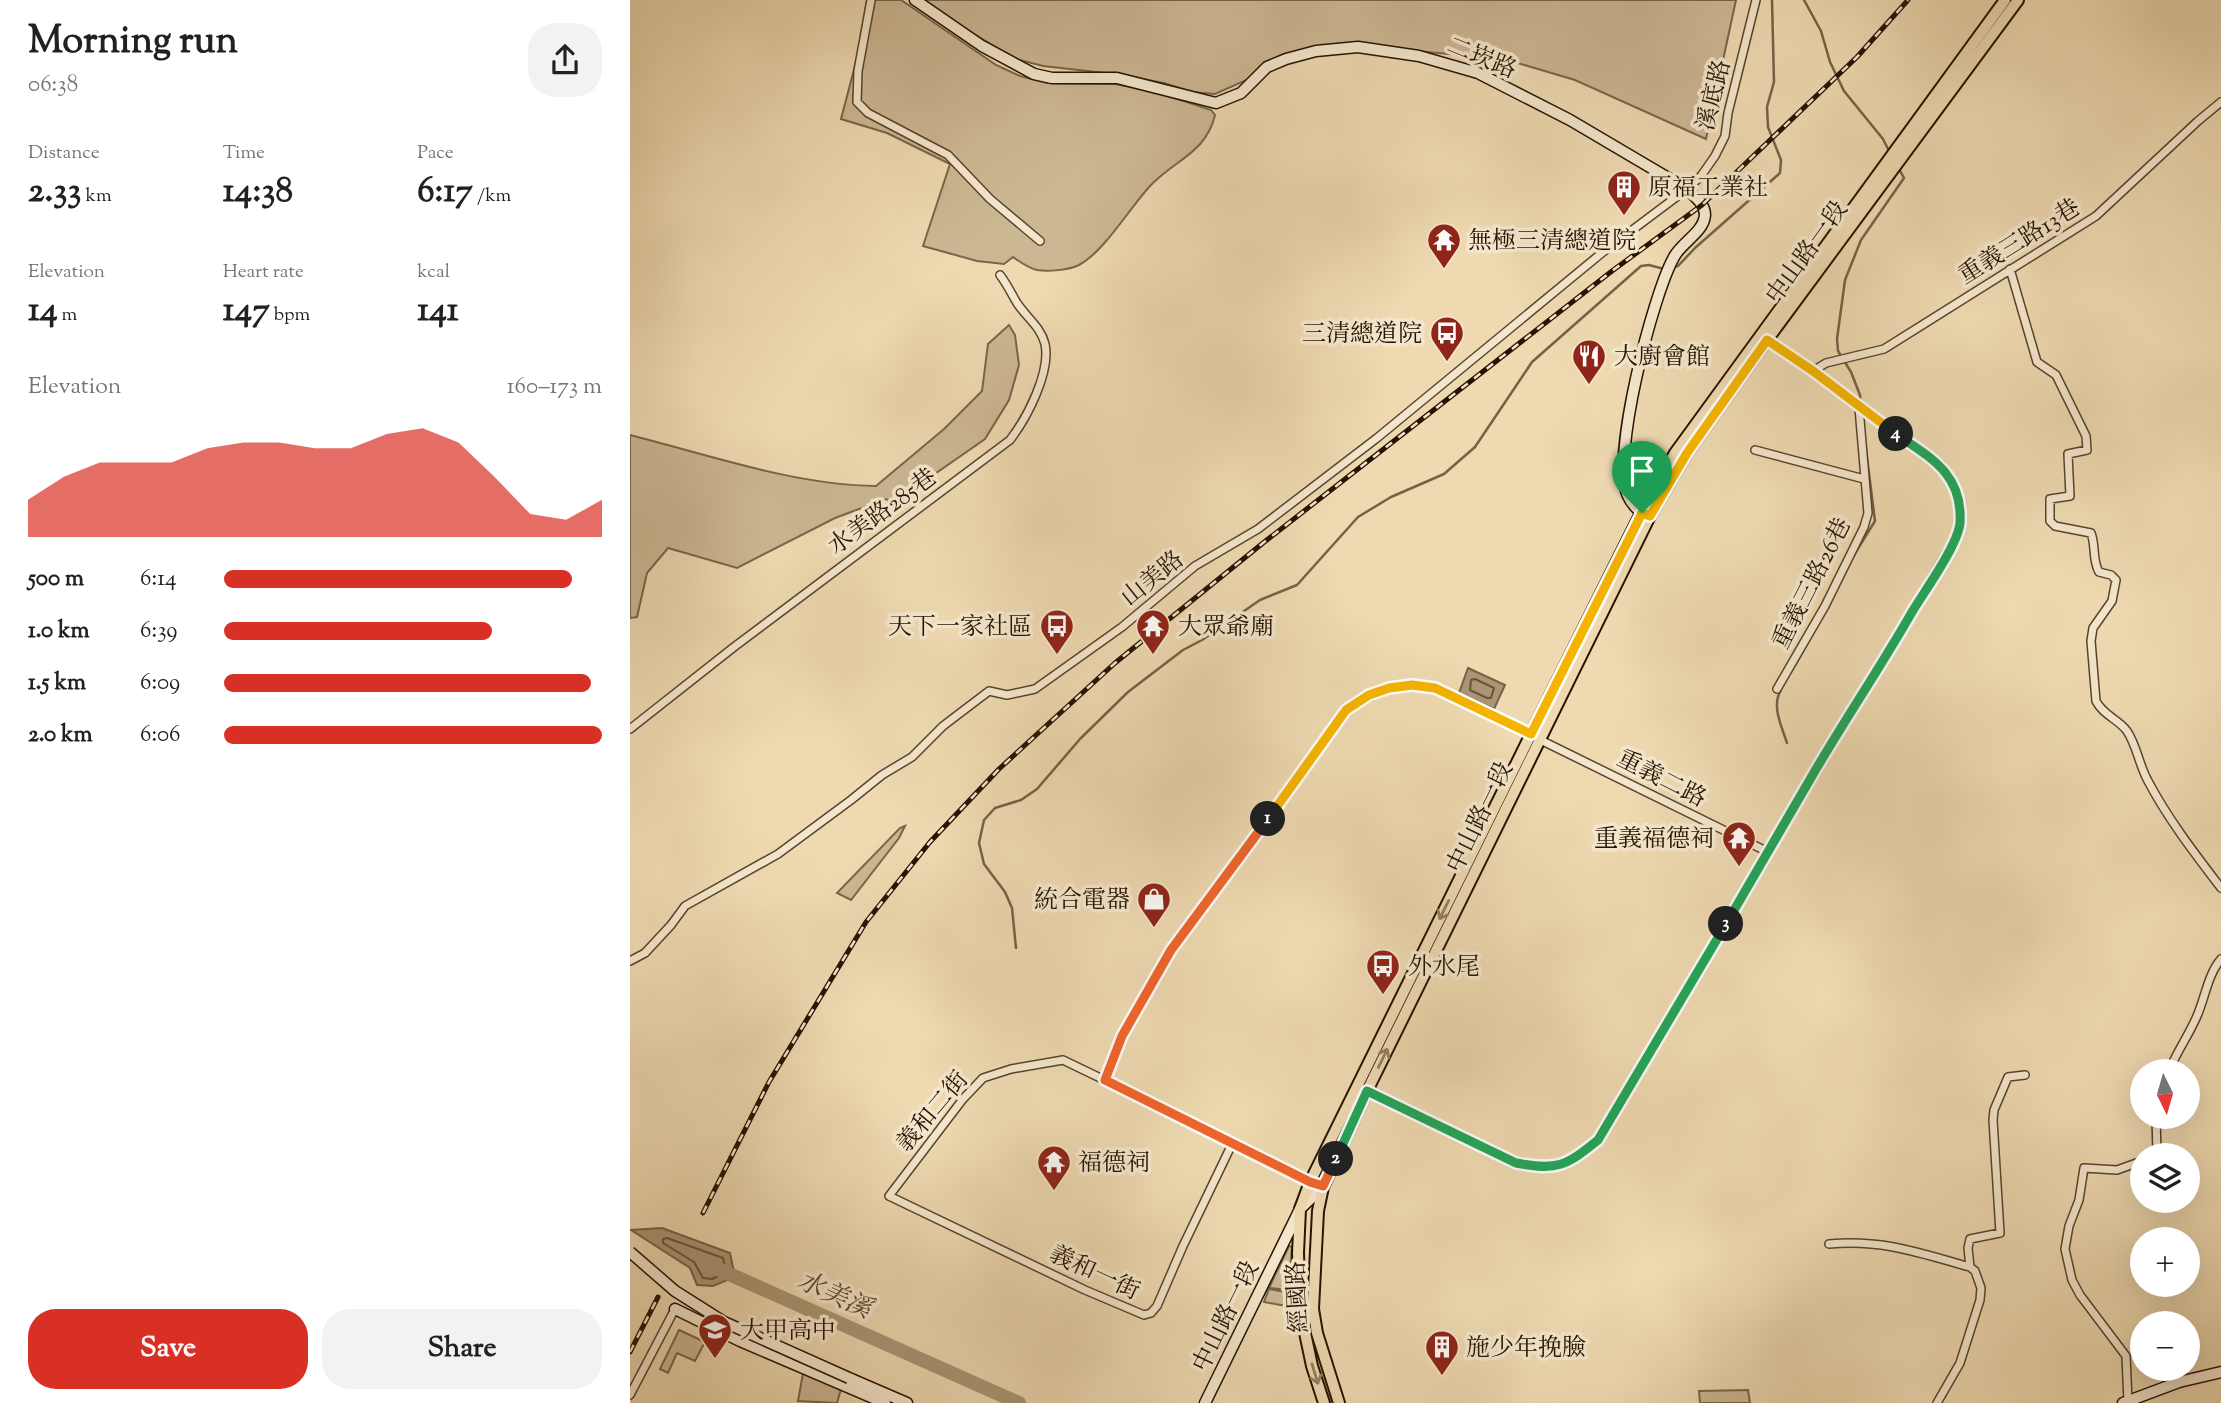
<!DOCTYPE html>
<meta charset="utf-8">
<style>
body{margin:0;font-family:"Sorts Mill Goudy","Noto Serif TC",serif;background:#f2f2f2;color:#202124;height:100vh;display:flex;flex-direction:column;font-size:26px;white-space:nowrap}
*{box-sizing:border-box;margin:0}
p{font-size:23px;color:#757577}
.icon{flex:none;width:38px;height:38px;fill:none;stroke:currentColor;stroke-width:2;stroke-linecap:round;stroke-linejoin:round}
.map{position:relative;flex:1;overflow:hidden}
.side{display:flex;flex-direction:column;background:#fff;width:630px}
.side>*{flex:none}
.needle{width:46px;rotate:175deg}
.tools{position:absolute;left:1500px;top:1059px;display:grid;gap:14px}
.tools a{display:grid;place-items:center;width:70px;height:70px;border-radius:50%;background:#fff;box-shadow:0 7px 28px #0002;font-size:35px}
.pin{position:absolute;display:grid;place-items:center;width:60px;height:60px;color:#fff;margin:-72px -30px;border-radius:50% 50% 50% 0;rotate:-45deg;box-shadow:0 0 7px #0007}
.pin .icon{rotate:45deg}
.km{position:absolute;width:35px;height:35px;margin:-18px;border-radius:50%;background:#222;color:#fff;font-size:19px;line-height:35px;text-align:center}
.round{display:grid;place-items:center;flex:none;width:74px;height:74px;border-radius:28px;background:#f2f2f2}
.headline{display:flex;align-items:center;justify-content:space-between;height:119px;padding:0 28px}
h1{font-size:38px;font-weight:700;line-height:52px}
.stats{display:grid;grid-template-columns:repeat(3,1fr);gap:10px;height:119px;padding:7px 28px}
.stats div{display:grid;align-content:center}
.stats b{font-size:35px;font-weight:700}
.stats small{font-size:19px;font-weight:400}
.stats p{font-size:19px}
.chart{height:196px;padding:14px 28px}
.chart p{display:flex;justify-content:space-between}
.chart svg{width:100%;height:126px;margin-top:7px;fill:#d93025;opacity:.7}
.cta{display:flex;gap:14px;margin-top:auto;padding:14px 28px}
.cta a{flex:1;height:80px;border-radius:28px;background:#d93025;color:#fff;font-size:28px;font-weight:700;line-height:80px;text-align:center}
.cta a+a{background:#f2f2f2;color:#202124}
ul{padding:0 28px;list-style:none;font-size:23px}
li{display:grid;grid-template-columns:112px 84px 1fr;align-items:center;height:52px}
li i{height:18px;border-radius:9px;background:#d93025}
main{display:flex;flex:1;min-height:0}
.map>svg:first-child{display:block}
</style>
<main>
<section class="side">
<div class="headline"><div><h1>Morning run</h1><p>06:38</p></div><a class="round"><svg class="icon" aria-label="share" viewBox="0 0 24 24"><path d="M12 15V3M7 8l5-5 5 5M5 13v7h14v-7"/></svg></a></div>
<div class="stats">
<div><p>Distance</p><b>2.33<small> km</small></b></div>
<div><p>Time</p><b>14:38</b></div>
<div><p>Pace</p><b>6:17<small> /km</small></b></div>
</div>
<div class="stats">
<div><p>Elevation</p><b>14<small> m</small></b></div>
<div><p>Heart rate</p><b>147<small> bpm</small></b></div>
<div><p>kcal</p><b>141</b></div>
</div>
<div class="chart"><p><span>Elevation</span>160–173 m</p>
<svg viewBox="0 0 160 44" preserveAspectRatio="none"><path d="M0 44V31L10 23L20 18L30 18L40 18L50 13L60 11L70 11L80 13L90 13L100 8L110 6L120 11L130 23L140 36L150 38L160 31V44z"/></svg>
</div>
<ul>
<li><b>500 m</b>6:14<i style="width:92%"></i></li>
<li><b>1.0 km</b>6:39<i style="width:71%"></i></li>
<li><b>1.5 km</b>6:09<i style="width:97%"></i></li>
<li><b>2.0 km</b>6:06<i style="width:100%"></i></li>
</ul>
<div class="cta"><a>Save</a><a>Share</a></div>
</section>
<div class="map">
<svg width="1591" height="1403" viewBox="0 0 1591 1403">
<rect width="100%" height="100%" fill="#eed9b1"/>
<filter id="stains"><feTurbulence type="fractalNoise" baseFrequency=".00286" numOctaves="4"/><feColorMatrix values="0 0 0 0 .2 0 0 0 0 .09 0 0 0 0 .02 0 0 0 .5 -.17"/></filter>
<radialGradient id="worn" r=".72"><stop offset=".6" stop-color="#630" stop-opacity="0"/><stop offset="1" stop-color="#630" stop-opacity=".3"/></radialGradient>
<path fill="#ccb793" stroke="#78654a" stroke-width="2" d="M237,0H271L366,65L390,76L417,83L485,84L523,91L581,110L585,115C576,153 546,159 521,185C500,207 475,251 449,265C439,270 418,272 407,270C398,268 390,262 383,257L374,264L347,261L293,246L320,164L257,133L211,119L227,58Z
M294,0H1106L1076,139L945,80L874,59L720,45L666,58L585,94L562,92L534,83L493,75L413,66L386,59L337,30Z
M379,325L385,335L389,365L379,400L355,439L263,503L256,499L205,518L107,568L38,548L17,573L7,617L0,618V435C79,455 164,485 246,486L314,429L352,391L358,344Z
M275,826L269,838L221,900L207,893L270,828Z
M659,1246L662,1247L659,1290L639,1288Z
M639,1289L656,1292V1306L634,1302Z
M49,1330L75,1342L65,1361L47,1353L38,1373L30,1369Z
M173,1373L211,1389L207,1403L168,1401Z
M1118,1390L1120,1403H1070L1069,1391Z"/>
<path fill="#aa9675" stroke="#756246" stroke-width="2" d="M838,668L875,685L864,709L829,693Z
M32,1228L100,1253L105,1277L83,1286L67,1285L60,1268L1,1230Z"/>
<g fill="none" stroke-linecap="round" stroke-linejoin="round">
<path stroke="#68543a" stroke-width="2" d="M845,679L864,688L861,698H857L840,690L841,680Z
M37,1238L93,1258L96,1272L82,1279L73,1278L64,1262L33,1243V1239Z"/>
<path stroke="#756246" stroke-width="2.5" d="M1174,0L1191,31L1200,62L1214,91L1253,139L1259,151
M1044,267L1048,266L1065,248L1150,173L1151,160L1138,127L1137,107L1144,82L1142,0
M1231,408L1230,395L1221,372L1208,351L1207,339L1215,280L1231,240L1274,178L1269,169
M1224,555L1245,521L1235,442
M1161,672L1177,644
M1151,690C1141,706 1152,727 1157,743
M386,948L382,908L375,892L354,864L349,843L354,820L365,808L391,800L407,789L450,739L498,692L553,650L572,640L630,600L667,585L728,517L761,497L814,474L845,447L902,362L1011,266L1019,265L1034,269"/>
<path stroke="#aa9675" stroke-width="14" d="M88,1269L389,1403"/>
<g stroke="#57442c" stroke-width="10">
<path id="street" d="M241,0L228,71L227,102L238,113L318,155L360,199L410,241
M1380,269L1407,362L1426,375L1456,436L1457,450L1438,454L1440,496L1420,499V521L1425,526L1461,533C1466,546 1462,560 1469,572L1481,575L1486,580L1482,601L1463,628L1461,641L1466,701C1473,715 1488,719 1497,731C1507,746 1509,765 1518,781C1538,819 1565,854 1591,888
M1183,371L1196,363L1254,349L1466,216L1568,121L1591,102
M1125,450L1234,479
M1147,689L1195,606L1234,527L1238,513L1229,408
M0,729L104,647L380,440C397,418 421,372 415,344C411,327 396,317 387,303C381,293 377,284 370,275
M0,961L15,953L41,925L55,906L148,854L221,800L252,775L282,757L313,726L359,691L377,695L405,689L492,627L565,566L628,529L747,438L973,252L1057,189L1071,176L1085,156L1095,136L1098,113L1126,0
M1539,1071C1547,1051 1559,1035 1567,1016C1575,998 1578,974 1591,959
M475,1080L492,1036L541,950L716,710C748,690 767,683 805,688L1138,852
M737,1091L886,1163C927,1171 936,1167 968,1140L1324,540L1330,526L1329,509L1322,480L1311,465L1229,408L1183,371L1135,339
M1526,1116L1527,1155
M603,1142L553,1246L527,1306L521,1313L514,1315L455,1290L259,1196L333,1099L353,1078L381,1069L433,1060L603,1142L680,1182L693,1187
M1199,1244C1252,1239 1290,1253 1340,1267
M0,1395L45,1309
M1498,1401L1496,1356L1450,1295L1442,1280L1435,1249L1439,1226L1449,1200L1454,1168L1487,1170L1512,1161
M1307,1403L1330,1363L1350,1300L1351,1288L1345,1271L1340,1267L1338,1248L1340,1239L1370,1233L1363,1120L1364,1110L1378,1077L1395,1075"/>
</g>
<g stroke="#251300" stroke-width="13">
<path id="secondary" d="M285,0L352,46L404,74L422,78H487L586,103L611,93L637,67L656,59L686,51L728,47L789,56L848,73L940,120L1057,189C1064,196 1075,204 1075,215C1074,232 1051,243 1044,257C1023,294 980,460 998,496C1001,503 1009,512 1016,515
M45,1309L110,1341L255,1403
M219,1378L277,1403
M575,1403L670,1209L693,1187
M1493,1403L1549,1382L1591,1372"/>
</g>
<g stroke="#251300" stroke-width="14">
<path id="primary" d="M694,1403L682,1366L670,1309L668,1253L670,1209L680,1182L901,734L1011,513L1045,453L1375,0
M709,1403L687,1333L683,1309L688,1211L693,1187L737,1091L1020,516L1057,453L1137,340L1388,0"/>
</g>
<use href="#street" stroke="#f4e6cc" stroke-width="7"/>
<use href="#secondary" stroke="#f4e6cc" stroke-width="10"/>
<use href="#primary" stroke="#eed9b1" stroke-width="10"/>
<g stroke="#251300" stroke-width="5">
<path id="rail" d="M73,1213L139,1082L236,922L300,842L369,769L485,663L633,543L982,271L1072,205L1227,57L1278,0
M0,1352L28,1297"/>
</g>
<use href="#rail" stroke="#f4e6cc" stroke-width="2.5" stroke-dasharray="8" stroke-linecap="butt"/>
<g stroke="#251300" stroke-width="13" stroke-linecap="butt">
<path id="secondary-bridge" d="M0,1252L45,1291L94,1322L219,1378"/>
</g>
<use href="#secondary-bridge" stroke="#f4e6cc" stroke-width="10"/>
</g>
<defs><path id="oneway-shaft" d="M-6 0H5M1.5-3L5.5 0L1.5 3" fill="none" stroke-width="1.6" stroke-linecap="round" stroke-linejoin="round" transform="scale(1.75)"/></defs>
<g stroke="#948061">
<use href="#oneway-shaft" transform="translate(814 910) rotate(116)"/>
<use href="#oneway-shaft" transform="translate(753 1058) rotate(-64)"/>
<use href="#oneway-shaft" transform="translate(685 1374) rotate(73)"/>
</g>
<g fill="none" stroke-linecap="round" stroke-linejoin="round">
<g stroke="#fff" stroke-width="14">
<path id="split-1" d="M638,819L716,710L739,695L759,688L782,685L805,688L901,734L1012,513"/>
</g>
<g stroke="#fff" stroke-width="14">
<path id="split-2" d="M638,819L541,950L492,1036L475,1080L680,1182L693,1186L706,1159"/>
</g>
<g stroke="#fff" stroke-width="14">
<path id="split-3" d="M706,1159L737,1091L886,1163C927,1171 936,1166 968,1140L1096,924"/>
</g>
<g stroke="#fff" stroke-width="14">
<path id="split-4" d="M1096,924C1125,875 1153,825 1182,776C1214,721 1250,668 1282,612C1294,592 1328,545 1330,523C1333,474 1301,458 1266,434"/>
</g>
<g stroke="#fff" stroke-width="14">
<path id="split-5" d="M1012,513L1020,516L1057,453L1137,340L1183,371L1266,434"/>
</g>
<use href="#split-1" stroke="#f5b400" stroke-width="9"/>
<use href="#split-2" stroke="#f0652b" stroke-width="9"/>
<use href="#split-3" stroke="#22a559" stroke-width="9"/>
<use href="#split-4" stroke="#22a559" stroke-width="9"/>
<use href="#split-5" stroke="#f5b400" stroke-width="9"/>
</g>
<defs>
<g id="building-pin" transform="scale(1.75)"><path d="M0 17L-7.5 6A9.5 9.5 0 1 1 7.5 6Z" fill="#8f2418" stroke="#f4e6cc"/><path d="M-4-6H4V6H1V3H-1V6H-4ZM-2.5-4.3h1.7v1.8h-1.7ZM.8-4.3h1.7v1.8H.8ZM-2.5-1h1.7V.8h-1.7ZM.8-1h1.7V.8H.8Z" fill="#fff"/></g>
<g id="temple-pin" transform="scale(1.75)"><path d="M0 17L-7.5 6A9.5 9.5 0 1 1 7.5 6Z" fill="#8f2418" stroke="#f4e6cc"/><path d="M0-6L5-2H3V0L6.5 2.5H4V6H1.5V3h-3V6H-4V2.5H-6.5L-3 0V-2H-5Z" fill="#fff"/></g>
<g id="bus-pin" transform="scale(1.75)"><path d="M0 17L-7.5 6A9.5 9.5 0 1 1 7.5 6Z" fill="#8f2418" stroke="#f4e6cc"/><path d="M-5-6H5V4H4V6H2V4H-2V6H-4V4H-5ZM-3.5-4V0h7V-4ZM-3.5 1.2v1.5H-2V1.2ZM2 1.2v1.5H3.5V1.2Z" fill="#fff"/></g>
<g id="restaurant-pin" transform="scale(1.75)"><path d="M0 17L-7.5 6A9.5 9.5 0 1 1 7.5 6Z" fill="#8f2418" stroke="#f4e6cc"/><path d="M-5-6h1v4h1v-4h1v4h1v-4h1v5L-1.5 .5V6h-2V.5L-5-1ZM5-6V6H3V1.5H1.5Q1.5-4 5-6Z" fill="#fff"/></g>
<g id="shop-pin" transform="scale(1.75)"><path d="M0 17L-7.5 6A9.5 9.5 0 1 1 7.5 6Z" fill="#8f2418" stroke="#f4e6cc"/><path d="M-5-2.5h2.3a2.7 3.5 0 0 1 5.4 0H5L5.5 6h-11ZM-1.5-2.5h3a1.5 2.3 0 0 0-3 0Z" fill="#fff"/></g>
<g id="school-pin" transform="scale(1.75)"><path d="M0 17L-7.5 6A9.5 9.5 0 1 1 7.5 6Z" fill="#8f2418" stroke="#f4e6cc"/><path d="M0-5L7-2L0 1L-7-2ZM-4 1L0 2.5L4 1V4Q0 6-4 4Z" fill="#fff"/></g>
</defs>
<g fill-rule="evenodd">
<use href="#building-pin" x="994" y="187"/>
<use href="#temple-pin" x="814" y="240"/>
<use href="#bus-pin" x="817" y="333"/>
<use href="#restaurant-pin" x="959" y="356"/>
<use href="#bus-pin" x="427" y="626"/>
<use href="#temple-pin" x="523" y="626"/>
<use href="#temple-pin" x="1109" y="838"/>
<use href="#shop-pin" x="524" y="899"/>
<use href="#bus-pin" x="753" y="966"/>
<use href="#temple-pin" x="424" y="1162"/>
<use href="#school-pin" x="85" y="1330"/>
<use href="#building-pin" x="812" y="1347"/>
</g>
<g text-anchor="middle" stroke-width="7" stroke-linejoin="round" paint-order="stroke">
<g font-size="24" fill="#251300" stroke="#f4e6cc">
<text transform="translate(852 57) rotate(22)" y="8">二崁路</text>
<text transform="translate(1083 95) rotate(-76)" y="8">溪底路</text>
<text transform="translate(1389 241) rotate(-32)" y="8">重義三路13巷</text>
<text transform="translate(1176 252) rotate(-54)" y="8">中山路一段</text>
<text transform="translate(252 511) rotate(-36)" y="8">水美路285巷</text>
<text transform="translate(522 578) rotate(-39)" y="8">山美路</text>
<text transform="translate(1181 583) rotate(-63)" y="8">重義三路26巷</text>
<text transform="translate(1032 778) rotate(27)" y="8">重義二路</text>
<text transform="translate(849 817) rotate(-64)" y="8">中山路一段</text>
<text transform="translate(302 1111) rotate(-50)" y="8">義和二街</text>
<text transform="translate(465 1272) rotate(25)" y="8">義和一街</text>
<text transform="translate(667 1297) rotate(-93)" y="8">經國路</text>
<text transform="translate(595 1316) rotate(-64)" y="8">中山路一段</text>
</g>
<g font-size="24" fill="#251300" stroke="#f4e6cc" text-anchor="start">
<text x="1018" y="195">原福工業社</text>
<text x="838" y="248">無極三清總道院</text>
<text x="792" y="341" text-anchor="end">三清總道院</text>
<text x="984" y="364">大廚會館</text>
<text x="402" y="634" text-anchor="end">天下一家社區</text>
<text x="548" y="634">大眾爺廟</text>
<text x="1084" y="846" text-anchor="end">重義福德祠</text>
<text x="500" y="907" text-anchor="end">統合電器</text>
<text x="778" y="974">外水尾</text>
<text x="448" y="1170">福德祠</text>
<text x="110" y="1338">大甲高中</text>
<text x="836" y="1355">施少年挽臉</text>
</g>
<g font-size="26" font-style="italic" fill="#5a472f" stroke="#f4e6cc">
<text transform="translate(205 1294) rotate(24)" y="9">水美溪</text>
</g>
</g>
<rect width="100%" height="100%" filter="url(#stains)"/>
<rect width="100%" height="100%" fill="url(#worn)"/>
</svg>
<div class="tools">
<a><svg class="needle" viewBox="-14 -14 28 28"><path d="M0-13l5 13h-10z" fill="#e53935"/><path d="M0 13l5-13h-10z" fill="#757577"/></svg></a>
<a><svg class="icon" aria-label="layers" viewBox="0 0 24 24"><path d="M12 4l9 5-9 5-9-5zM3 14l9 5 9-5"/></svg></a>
<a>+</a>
<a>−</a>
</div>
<div class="pin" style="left:1012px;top:513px;background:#1e9e55"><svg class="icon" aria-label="arrive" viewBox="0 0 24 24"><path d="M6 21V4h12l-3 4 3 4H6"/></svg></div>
<b class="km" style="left:638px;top:819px">1</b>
<b class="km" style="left:706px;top:1159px">2</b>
<b class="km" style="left:1096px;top:924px">3</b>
<b class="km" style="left:1266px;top:434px">4</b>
</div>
</main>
